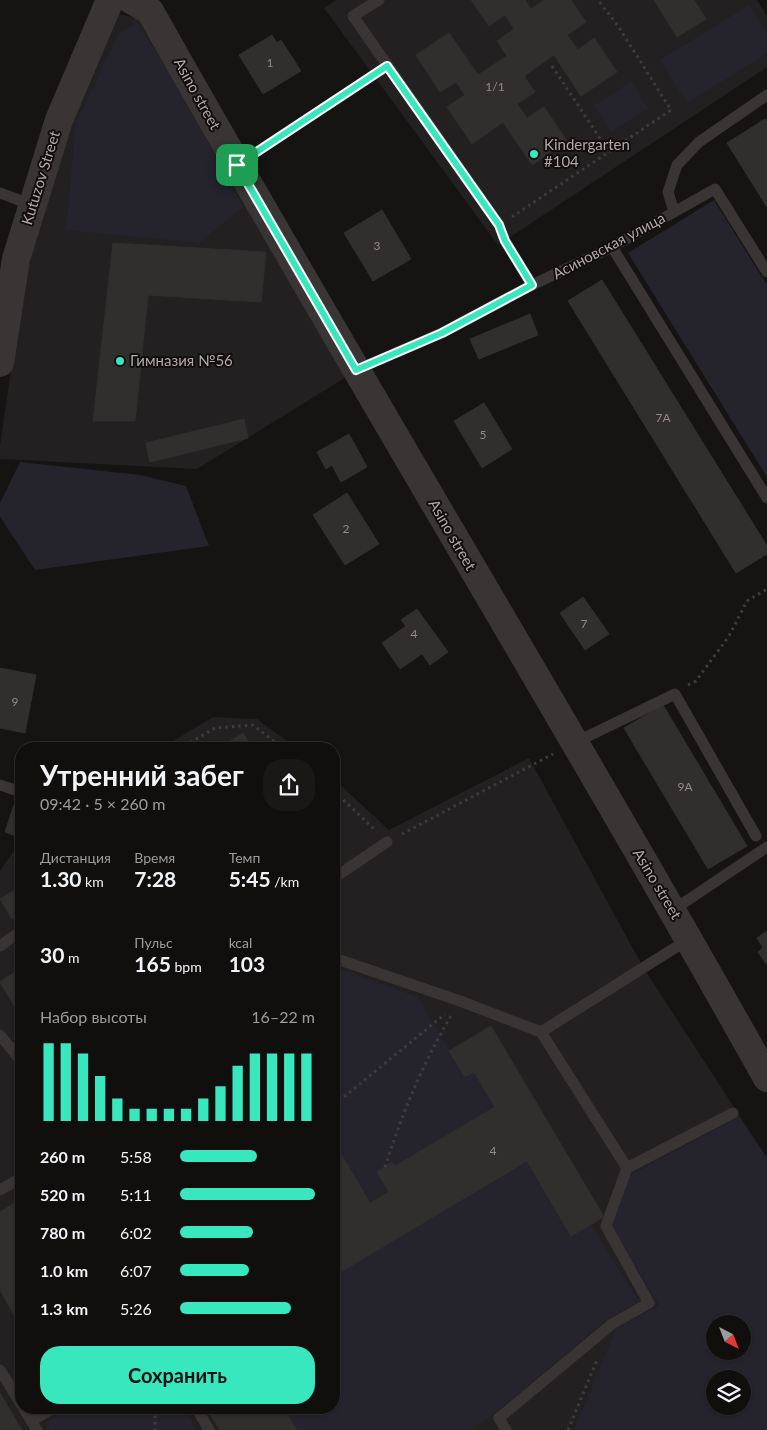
<!DOCTYPE html>
<html lang="ru">
<meta charset="utf-8">
<style>
body{margin:0;font-family:Lato,sans-serif;background:#191817;color:#f1f3f6;height:100vh;display:flex;flex-direction:column;font-size:19px;white-space:nowrap}
*{box-sizing:border-box;margin:0}
p{font-size:16px;color:#9c9c9e}
.icon{flex:none;width:28px;height:28px;fill:none;stroke:currentColor;stroke-width:2;stroke-linecap:round;stroke-linejoin:round}
.map{position:relative;flex:1;overflow:hidden}
.panel{position:absolute;left:15px;top:742px;width:325px;height:672px;display:flex;flex-direction:column;background:#100f0e;border-radius:20px;box-shadow:0 1px 4px #0004,0 0 0 1px #302f2e}
.panel>*{flex:none}
.needle{width:32px;rotate:138deg}
.tools{position:absolute;left:706px;top:1315px;display:grid;gap:10px}
.tools a{display:grid;place-items:center;width:45px;height:45px;border-radius:50%;background:#100f0e;box-shadow:0 1px 4px #0004,0 0 0 1px #302f2e;font-size:25px}
.pin{position:absolute;display:grid;place-items:center;width:42px;height:42px;color:#fff;margin:-21px;border-radius:10px;box-shadow:0 2px 8px #0006}
.round{display:grid;place-items:center;flex:none;width:52px;height:52px;border-radius:20px;background:#191817}
.head{display:flex;align-items:center;justify-content:space-between;height:85px;padding:0 25px}
h1{font-size:28px;font-weight:700;line-height:38px}
.metrics{display:grid;grid-template-columns:repeat(3,1fr);gap:8px;height:85px;padding:5px 25px}
.metrics div{display:grid;align-content:center}
.metrics b{font-size:21px;font-weight:700}
.metrics small{font-size:14px;font-weight:400}
.metrics p{font-size:14px}
.chart{height:140px;padding:10px 25px}
.chart p{display:flex;justify-content:space-between}
.chart svg{width:100%;height:90px;margin-top:5px;stroke:#39e7be;stroke-width:6}
.primary-button{display:flex;gap:10px;margin-top:auto;padding:10px 25px}
.primary-button a{flex:1;height:58px;border-radius:20px;background:#39e7be;color:#111;font-size:20px;font-weight:700;line-height:58px;text-align:center}
ul{padding:0 25px;list-style:none;font-size:16px}
li{display:grid;grid-template-columns:80px 60px 1fr;align-items:center;height:38px}
li i{height:12px;border-radius:6px;background:#39e7be}
.map>svg:first-child{display:block}
</style>
<div class="map">
<svg width="767" height="1430" viewBox="0 0 767 1430">
<rect width="100%" height="100%" fill="#151413"/>
<path fill="#222020" fill-rule="evenodd" d="M336,0H757L767,16V67L498,245L324,8Z
M119,14L144,20L348,376L197,469L0,459V445L27,261L72,123Z
M213,717L257,719L298,749H160Z
M529,758L643,967L767,1158V1430H0V871L21,840V1409H334V779L389,830ZM715,1324H742V1351H715ZM715,1379H742V1406H715Z"/>
<path fill="#25242d" fill-rule="evenodd" d="M749,5L767,33V53L687,103L660,60Z
M137,22L176,84L243,207L199,243L66,230L76,123L119,34Z
M631,82L648,108L611,132L594,106Z
M714,200L767,285V477L628,253Z
M20,462L140,475L186,486L209,546L35,570L0,517V503Z
M341,969L418,997L465,1077L474,1072L495,1107L395,1166L392,1163L377,1172L389,1192L370,1203L334,1142V973Z
M739,1117L767,1158V1430H574L616,1329L659,1305L611,1227L629,1176ZM715,1324H742V1351H715ZM715,1379H742V1406H715Z
M527,1161L571,1236L591,1225L639,1301L607,1319L494,1414L472,1430H297L284,1409H334V1276Z
M70,1409H183L196,1430H49L45,1423Z"/>
<path fill="#312f2e" stroke="#312e2e" d="M471,0H525L531,9L544,0H571L586,22L567,35L578,50L594,38L617,72L581,96L554,55L524,76L535,92L517,104L527,118L544,107L567,141L532,165L503,122L472,144L447,107L465,95L456,82L440,92L416,55L449,33L478,75L507,56L497,41L514,29L505,15L489,26Z
M654,0H694L706,19L677,37Z
M272,35L277,43L281,40L301,71L263,94L239,55Z
M765,119L767,122V207L727,143Z
M382,210L411,259L373,281L344,233Z
M113,243L266,252L261,302L148,295L135,421H93Z
M602,280L767,546V554L736,573L568,301Z
M530,314L538,335L479,359L470,339Z
M484,403L512,449L482,468L454,421Z
M244,419L248,438L150,462L146,443Z
M349,434L367,467L341,482L332,465L326,469L317,452Z
M347,493L379,544L345,565L313,515Z
M583,597L609,634L585,650L560,613Z
M417,609L448,652L430,665L422,654L400,669L382,643L406,626L401,620Z
M0,668L36,675L25,733L0,728Z
M663,705L747,846L708,869L624,728Z
M243,733L253,749H218Z
M14,805L21,808V838L5,832Z
M21,886V913L12,919L0,899Z
M767,931V965L758,952L763,948L757,938Z
M21,968V1017L0,982Z
M491,1026L604,1217L571,1236L527,1161L334,1276V1142L370,1203L389,1192L377,1172L392,1162L395,1166L495,1107L474,1072L465,1077L449,1051Z
M21,1199V1327L0,1290V1212Z
M0,1393L22,1430H0Z
M207,1409H284L297,1430H220Z"/>
<g fill="none" stroke-linecap="round" stroke-linejoin="round">
<path stroke="#413b3c" stroke-width="3" stroke-dasharray="2.5 4" stroke-linecap="butt" d="M552,66L609,152
M258,151L374,74
M512,217L671,110L618,26L598,0
M688,685L696,681L729,636L747,601L767,589
M179,749L215,728L253,725L284,749
M334,791L375,830
M402,834L553,754
M334,1105L445,1014
M385,1167C403,1111 422,1065 452,1014
M155,1409V1430
M568,1430L597,1360"/>
<path stroke="#3a3535" stroke-width="11" d="M379,0L353,16L499,225L505,241L532,285
M0,193L32,205
M674,212L668,192L677,165L699,142L767,95
M612,247L767,498
M356,370L442,333L532,285L612,247L715,189L767,272
M574,743L675,694L756,836
M0,785L21,792
M334,878L387,842
M673,910L767,847
M0,946L21,931
M334,958L460,1001L541,1032L627,1168L606,1226L649,1303L612,1324L499,1418L506,1430
M541,1032L689,939
M0,1035L21,1061
M627,1168L733,1113
M0,1190L21,1178
M0,1370L21,1404
M24,1409L37,1430
M197,1409L209,1430
M31,1421L52,1409"/>
<path stroke="#3a3535" stroke-width="28" d="M131,0L150,11C351,369 566,719 767,1078
M0,363L16,259L59,120L110,0"/>
</g>
<g fill="none" stroke-linecap="round" stroke-linejoin="round">
<g stroke="#fff" stroke-width="10">
<path id="route" d="M387,66L499,225L505,241L532,285L442,333L356,370L237,165Z"/>
</g>
<use href="#route" stroke="#39e7be" stroke-width="6"/>
</g>
<g fill="#39e7be" stroke="#100f0e" stroke-width="2">
<circle cx="534" cy="154" r="5"/>
<circle cx="120" cy="361" r="5"/>
</g>
<g text-anchor="middle" stroke-width="4" stroke-linejoin="round" paint-order="stroke">
<g font-size="12" fill="#94888a">
<text x="270" y="67">1</text>
<text x="495" y="91">1/1</text>
<text x="377" y="250">3</text>
<text x="663" y="422">7А</text>
<text x="483" y="439">5</text>
<text x="346" y="533">2</text>
<text x="584" y="628">7</text>
<text x="414" y="638">4</text>
<text x="15" y="706">9</text>
<text x="685" y="791">9А</text>
<text x="493" y="1155">4</text>
</g>
<g font-size="15" fill="#b5a6a9" stroke="#100f0e">
<text transform="translate(197 94) rotate(61)" y="5">Asino street</text>
<text transform="translate(41 178) rotate(-73)" y="5">Kutuzov Street</text>
<text transform="translate(609 246) rotate(-28)" y="5">Асиновская улица</text>
<text transform="translate(452 535) rotate(60)" y="5">Asino street</text>
<text transform="translate(657 884) rotate(59)" y="5">Asino street</text>
</g>
<g font-size="15" fill="#b5a6a9" stroke="#100f0e" text-anchor="start">
<text x="544" y="150">Kindergarten<tspan x="544" dy="17">#104</tspan></text>
<text x="130" y="366">Гимназия №56</text>
</g>
</g>
</svg>
<div class="tools">
<a><svg class="needle" viewBox="-14 -14 28 28"><path d="M0-13l5 13h-10z" fill="#e53935"/><path d="M0 13l5-13h-10z" fill="#9c9c9e"/></svg></a>
<a><svg class="icon" aria-label="layers" viewBox="0 0 24 24"><path d="M12 4l9 5-9 5-9-5zM3 14l9 5 9-5"/></svg></a>
</div>
<div class="pin" style="left:237px;top:165px;background:#1e9e55"><svg class="icon" aria-label="arrive" viewBox="0 0 24 24"><path d="M6 21V4h12l-3 4 3 4H6"/></svg></div>
<section class="panel">
<div class="head"><div><h1>Утренний забег</h1><p>09:42 · 5 × 260 m</p></div><a class="round"><svg class="icon" aria-label="share" viewBox="0 0 24 24"><path d="M12 15V3M7 8l5-5 5 5M5 13v7h14v-7"/></svg></a></div>
<div class="metrics">
<div><p>Дистанция</p><b>1.30<small> km</small></b></div>
<div><p>Время</p><b>7:28</b></div>
<div><p>Темп</p><b>5:45<small> /km</small></b></div>
</div>
<div class="metrics">
<div><b>30<small> m</small></b></div>
<div><p>Пульс</p><b>165<small> bpm</small></b></div>
<div><p>kcal</p><b>103</b></div>
</div>
<div class="chart"><p><span>Набор высоты</span>16–22 m</p>
<svg viewBox="0 0 160 44" preserveAspectRatio="none"><path d="M5 44V6M15 44V6M25 44V11M35 44V22M45 44V33M55 44V38M65 44V38M75 44V38M85 44V38M95 44V33M105 44V27M115 44V17M125 44V11M135 44V11M145 44V11M155 44V11"/></svg>
</div>
<ul>
<li><b>260 m</b>5:58<i style="width:57%"></i></li>
<li><b>520 m</b>5:11<i style="width:100%"></i></li>
<li><b>780 m</b>6:02<i style="width:54%"></i></li>
<li><b>1.0 km</b>6:07<i style="width:51%"></i></li>
<li><b>1.3 km</b>5:26<i style="width:82%"></i></li>
</ul>
<div class="primary-button"><a>Сохранить</a></div>
</section>
</div>
